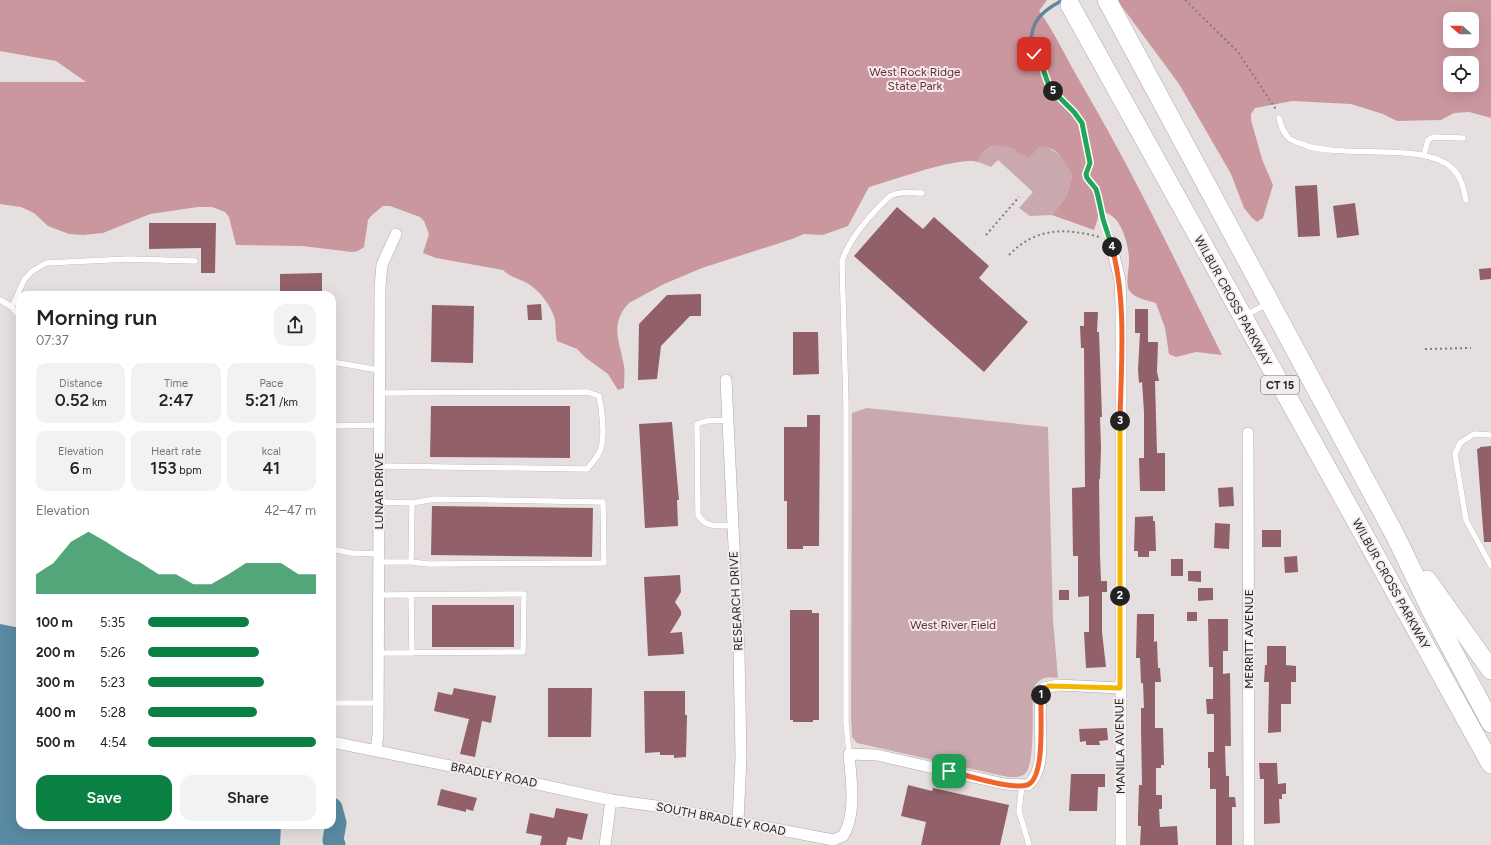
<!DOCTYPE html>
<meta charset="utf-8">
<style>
body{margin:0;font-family:Figtree,sans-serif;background:#f2f2f2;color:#222;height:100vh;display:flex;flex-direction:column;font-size:15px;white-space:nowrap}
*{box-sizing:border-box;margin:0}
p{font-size:13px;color:#767676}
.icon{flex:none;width:22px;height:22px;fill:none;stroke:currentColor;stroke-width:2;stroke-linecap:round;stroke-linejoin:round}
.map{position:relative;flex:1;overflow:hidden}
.drawer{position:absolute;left:16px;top:291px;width:320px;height:538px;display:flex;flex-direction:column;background:#fff;border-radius:12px;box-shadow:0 4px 16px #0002}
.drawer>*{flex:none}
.needle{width:26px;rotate:291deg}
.buttons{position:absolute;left:1443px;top:12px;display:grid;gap:8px}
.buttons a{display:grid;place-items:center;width:36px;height:36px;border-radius:8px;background:#fff;box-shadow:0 4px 16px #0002;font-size:20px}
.pin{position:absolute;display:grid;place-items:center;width:34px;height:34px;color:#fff;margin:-17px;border-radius:8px;box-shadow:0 2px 6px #0006}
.km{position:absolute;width:20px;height:20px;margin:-10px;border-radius:50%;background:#222;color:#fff;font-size:11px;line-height:20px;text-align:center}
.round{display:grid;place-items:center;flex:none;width:42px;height:42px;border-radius:12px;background:#f2f2f2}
.headline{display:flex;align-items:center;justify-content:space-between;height:68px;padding:0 20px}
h1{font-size:22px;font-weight:600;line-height:30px}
.metrics{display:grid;grid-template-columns:repeat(3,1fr);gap:6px;height:68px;padding:4px 20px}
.metrics div{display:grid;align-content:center;border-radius:10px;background:#f2f2f2;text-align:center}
.metrics b{font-size:17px;font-weight:600}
.metrics small{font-size:11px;font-weight:400}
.metrics p{font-size:11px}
.chart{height:112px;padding:8px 20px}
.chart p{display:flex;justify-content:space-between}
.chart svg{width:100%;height:72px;margin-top:4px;fill:#0b8043;opacity:.7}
.cta{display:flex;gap:8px;margin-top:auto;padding:8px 20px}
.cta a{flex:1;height:46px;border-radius:12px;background:#0b8043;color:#fff;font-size:16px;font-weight:600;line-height:46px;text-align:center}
.cta a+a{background:#f2f2f2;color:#222}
ul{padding:0 20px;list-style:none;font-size:13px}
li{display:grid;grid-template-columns:64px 48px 1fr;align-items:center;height:30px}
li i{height:10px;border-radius:5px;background:#0b8043}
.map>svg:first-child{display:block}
</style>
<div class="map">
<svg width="1491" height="845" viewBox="0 0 1491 845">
<rect width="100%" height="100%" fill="#e6dfe0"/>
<path fill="#caa9ae" d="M1000,144L1014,150L1046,146L1063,157L1072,176L1066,197L1052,215L1030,216L1019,208L1033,192L998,160L991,167L978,162C983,151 988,146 1000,144Z
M867,408L1048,427L1053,620L1058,678C1045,677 1039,677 1033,690C1032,707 1035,757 1027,771C1023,778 1015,777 1008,777L857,743L852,737L851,716L852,413Z"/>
<path fill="#cb979f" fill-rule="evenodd" d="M0,0H1047L1039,11C1056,34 1067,60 1082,85C1133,172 1177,264 1222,355L1196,352L1176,357L1169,354L1165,328L1156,303C1147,300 1135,299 1129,290C1125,282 1130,266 1129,257C1128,243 1121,217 1106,213L1099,215L1094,230L1052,215L1066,197L1072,176C1065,161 1057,145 1039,147L1029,158C1009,147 990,134 978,162C958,156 892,181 869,187L848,226L823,235L804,234L792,239L702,268L664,284L629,303C609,324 620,342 624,366C625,373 624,381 624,388L618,390L608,374L586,358L577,349L557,341C555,334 556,327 555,320C551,305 540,291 527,283C519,279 510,277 503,270L436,258L423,253L429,234L424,221L420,217L390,206H383L372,215L368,220L364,247L358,251L352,252L302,246L236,245L229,217L225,212L212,207H198L150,214L103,233L83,235L69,234L48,226L34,213L21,207L0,204V82H86L56,61L0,51Z
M1117,0H1491V118L1469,112L1454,113L1441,120L1397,121L1383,114L1351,104L1292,101L1255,108L1251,114V120L1262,159L1273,185L1263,218L1257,222L1252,218L1244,208L1231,174L1179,84ZM1450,19H1472V41H1450ZM1450,63H1472V85H1450Z"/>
<path fill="#5a8ba3" d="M0,624L20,628V825H281L280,845H0Z"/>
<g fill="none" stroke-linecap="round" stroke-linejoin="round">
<path stroke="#5a8ba3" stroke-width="3.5" d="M1029,61C1032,27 1030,17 1063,0"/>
<path stroke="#5a8ba3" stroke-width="21" d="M332,808L336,823L333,840L335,845"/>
</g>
<path fill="#916068" d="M1317,185L1320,236L1298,237L1295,186Z
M1355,203L1359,235L1337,238L1333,206Z
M897,207L923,229L934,217L989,266L979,278L1028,322L984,372L854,256Z
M149,223H216L215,273H201V248L149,249Z
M1491,268V279L1480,280L1479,269Z
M322,273V295H280V274Z
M701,294V316H690L661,346L657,379L638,380L639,324L667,295Z
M541,304L542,320H528L527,305Z
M432,305L474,306L473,363L431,362Z
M1135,309H1148V342H1158L1157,372L1159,381H1155L1157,453H1165V491H1140L1139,458H1144V412L1142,382L1139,383L1138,369L1140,333H1135Z
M1084,312H1098L1097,332H1099L1102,417H1100L1101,447L1100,479H1099L1100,556L1101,581H1107V592H1102V632L1106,667L1086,668L1084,632H1089V596L1078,597V556H1073L1072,488L1085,487L1084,348H1081L1080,326H1084Z
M793,332H818L819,374L793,375Z
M431,406H570V458L430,457Z
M807,415H820L819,546H803V549H787V501H784V427H807Z
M672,422L679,500H677L678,526L645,528L639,424Z
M1491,446V542H1484L1477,449L1480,448V447Z
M1233,487L1234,506L1219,507L1218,488Z
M432,506L593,508L592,557L431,555Z
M1153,516V521H1155L1156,551H1149V557H1138V551H1134L1135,517Z
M1215,523L1230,524L1229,549L1214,548Z
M1262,530H1281V547H1262Z
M1297,556L1298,572L1285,573L1284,557Z
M1171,559H1183V576H1171Z
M1188,571H1201V582L1188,581Z
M680,575L681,592L675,602L681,611V615L670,633L682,632L684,654L648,656L644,577Z
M1198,588H1213V600L1198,601Z
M1059,590H1069V600H1059Z
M432,605H514V647H432Z
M790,610H812V613H819V720H813V722H793V720H790Z
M1187,612H1197V621H1187Z
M1137,614H1154V642L1157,641L1158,668H1160L1161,682H1155V728H1163L1164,765H1161V768H1156V795H1162V809H1159L1160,827L1177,826L1178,845H1140L1141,826H1138V817L1139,785H1142L1141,729V708H1144L1143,683H1141L1140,658H1136Z
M1208,619H1228V651H1223V674L1230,673L1231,746H1225L1226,776H1229V797H1235L1236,807H1232V845H1216V789H1210V768H1208V752H1214V714H1207L1206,699H1213V667H1209Z
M1267,646H1286V665L1296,666V682H1291V704H1281V732L1268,733L1269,682H1264L1265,665H1267Z
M454,688L496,696L491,723L482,721L475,757L460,754L469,719L434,711L438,692L452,695Z
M548,688H592L591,737H548Z
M644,691H685V715H687L686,757L674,758V755H660V752L645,753Z
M1107,728L1108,740L1099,741L1100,745H1086V741L1080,742L1079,729Z
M1259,763H1277L1278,784L1286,783V794H1282V799H1279L1280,823L1264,824V779H1260Z
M1071,774H1105V787H1098L1097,811H1069Z
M908,785L932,791L933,788L1009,805L1000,845H921L926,822L901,816Z
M441,789L477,798L473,811L466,809V812L437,805Z
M556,808L588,814L582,840L568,837L566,845H540L542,836L526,833L530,813L554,818Z"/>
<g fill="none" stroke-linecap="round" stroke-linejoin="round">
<g stroke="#aea7a8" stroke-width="6">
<path id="lane" d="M1279,118C1281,125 1283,134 1290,139C1295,142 1302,144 1307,146C1346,158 1426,142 1453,169C1462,178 1463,188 1466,200
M1424,155L1428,140L1433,137L1463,138
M0,300L12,307L20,317
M12,307L24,280L31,272L46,263L129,259L195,261
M1246,315L1267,304
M332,362L379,370
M728,420L706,421L697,424L698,515C707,529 718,525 733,526
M332,426L378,425
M1491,435L1474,434L1460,443L1455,454L1466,520L1491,566
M378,466L587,469C592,463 599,456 601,448C605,434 602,410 599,396L588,392L379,393
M379,502L412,503L435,499L603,502L604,563L428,564L411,562H379
M332,549L351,553L379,554
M411,562L412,503
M411,595L412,653
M378,653L523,652L524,594L378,595
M332,703H378
M849,754L846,723V404L842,261C850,237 872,213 890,196C901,191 911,193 922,193
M1022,785L1019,811L1029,845"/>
</g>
<g stroke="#aea7a8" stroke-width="12">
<path id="street" d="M1110,240L1120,280L1121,305V845
M726,380L739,651L741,758L738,822
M1248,433L1249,845
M332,742L500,776L611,800L656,806L833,840L843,836C857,814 851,779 849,754L877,755L1004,784L1028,785C1052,765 1033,715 1044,688L1058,685L1120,688
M376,750L378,735L380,287L382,265L396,234
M605,845L611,800"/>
</g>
<g stroke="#aea7a8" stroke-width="20">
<path id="highway" d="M1107,0L1396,537L1433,614L1491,723
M1070,5L1491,764
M1427,580L1491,670"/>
</g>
<path stroke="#807b7c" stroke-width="2" stroke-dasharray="2 3" stroke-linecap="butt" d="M1185,0L1238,52L1277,111
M1055,4C1035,15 1030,31 1030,53L1038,55L1048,83L1074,112L1082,123L1090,163L1086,174L1087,178L1096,189L1099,196L1107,230
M986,235L1019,197
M1009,255C1036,227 1065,228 1100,237
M1425,349L1471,348"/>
<use href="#lane" stroke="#fff" stroke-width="5.5"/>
<use href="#street" stroke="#fff" stroke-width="11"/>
<use href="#highway" stroke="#fff" stroke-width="19"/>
</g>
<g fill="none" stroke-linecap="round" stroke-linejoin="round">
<g stroke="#fff" stroke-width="8">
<path id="split-1" d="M949,771C966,775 1011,790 1027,785C1046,779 1040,712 1041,695"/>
</g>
<g stroke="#fff" stroke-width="8">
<path id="split-2" d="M1041,695L1044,688L1049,686L1120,688V596"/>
</g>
<g stroke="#fff" stroke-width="8">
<path id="split-3" d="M1120,596V421"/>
</g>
<g stroke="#fff" stroke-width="8">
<path id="split-4" d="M1112,247C1127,303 1121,364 1120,421"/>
</g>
<g stroke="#fff" stroke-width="8">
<path id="split-5" d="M1053,91L1074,112L1082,123L1090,163L1086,174L1087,178L1096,189L1098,196L1103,219L1112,247"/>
</g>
<g stroke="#fff" stroke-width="8">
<path id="split-6" d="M1034,54L1038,55L1048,83L1053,91"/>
</g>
<use href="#split-1" stroke="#f0652b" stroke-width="5"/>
<use href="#split-2" stroke="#f5b400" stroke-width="5"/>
<use href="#split-3" stroke="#f5b400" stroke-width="5"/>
<use href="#split-4" stroke="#f0652b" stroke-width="5"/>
<use href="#split-5" stroke="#22a559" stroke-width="5"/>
<use href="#split-6" stroke="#22a559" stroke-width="5"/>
</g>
<g text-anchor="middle" stroke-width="4" stroke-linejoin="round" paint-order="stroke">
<rect fill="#f3eced" stroke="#656161" stroke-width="1" x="1261" y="376" width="38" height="18" rx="3"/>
<g font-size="11" font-weight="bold" fill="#282525">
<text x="1280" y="389">CT 15</text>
</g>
<g font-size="12" fill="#6b2a39" stroke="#f3eced">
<text x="915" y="76">West Rock Ridge<tspan x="915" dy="14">State Park</tspan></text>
<text x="953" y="629">West River Field</text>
</g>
<g font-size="12" fill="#282525" stroke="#f3eced">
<text transform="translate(1233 301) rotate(61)" y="4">WILBUR CROSS PARKWAY</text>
<text transform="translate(379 491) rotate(-90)" y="4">LUNAR DRIVE</text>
<text transform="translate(1391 584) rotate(61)" y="4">WILBUR CROSS PARKWAY</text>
<text transform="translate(736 601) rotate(-93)" y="4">RESEARCH DRIVE</text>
<text transform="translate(1249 639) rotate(-90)" y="4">MERRITT AVENUE</text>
<text transform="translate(1120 746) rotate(-91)" y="4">MANILA AVENUE</text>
<text transform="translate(494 775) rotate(11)" y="4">BRADLEY ROAD</text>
<text transform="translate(721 819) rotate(11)" y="4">SOUTH BRADLEY ROAD</text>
</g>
</g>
</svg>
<div class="buttons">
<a><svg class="needle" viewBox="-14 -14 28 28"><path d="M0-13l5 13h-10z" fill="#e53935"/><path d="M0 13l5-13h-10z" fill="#767676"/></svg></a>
<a><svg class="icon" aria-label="locate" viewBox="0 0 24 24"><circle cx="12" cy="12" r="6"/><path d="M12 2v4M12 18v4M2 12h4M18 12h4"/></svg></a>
</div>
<div class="pin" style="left:949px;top:771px;background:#1e9e55"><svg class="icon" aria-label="arrive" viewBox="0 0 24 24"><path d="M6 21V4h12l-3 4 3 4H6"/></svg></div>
<div class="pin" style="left:1034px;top:54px;background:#d93025"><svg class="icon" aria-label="check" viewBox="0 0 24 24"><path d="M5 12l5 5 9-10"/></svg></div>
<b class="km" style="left:1041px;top:695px">1</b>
<b class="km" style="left:1120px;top:596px">2</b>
<b class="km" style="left:1120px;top:421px">3</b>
<b class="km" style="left:1112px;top:247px">4</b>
<b class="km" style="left:1053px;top:91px">5</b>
<section class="drawer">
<div class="headline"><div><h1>Morning run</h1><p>07:37</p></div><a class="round"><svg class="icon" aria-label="share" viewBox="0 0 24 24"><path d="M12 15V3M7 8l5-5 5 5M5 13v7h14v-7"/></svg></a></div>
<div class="metrics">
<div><p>Distance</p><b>0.52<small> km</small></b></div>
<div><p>Time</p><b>2:47</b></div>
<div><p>Pace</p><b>5:21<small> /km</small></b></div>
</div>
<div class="metrics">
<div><p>Elevation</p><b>6<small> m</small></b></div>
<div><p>Heart rate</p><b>153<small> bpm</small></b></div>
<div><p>kcal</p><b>41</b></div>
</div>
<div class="chart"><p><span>Elevation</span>42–47 m</p>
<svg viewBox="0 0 160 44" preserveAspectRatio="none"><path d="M0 44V32L10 25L20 12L30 6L40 12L50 19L60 25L70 32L80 32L90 38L100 38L110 32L120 25L130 25L140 25L150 32L160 32V44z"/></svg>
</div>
<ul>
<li><b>100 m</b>5:35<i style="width:60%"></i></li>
<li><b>200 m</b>5:26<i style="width:66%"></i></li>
<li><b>300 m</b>5:23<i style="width:69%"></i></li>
<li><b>400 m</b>5:28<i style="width:65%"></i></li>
<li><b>500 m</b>4:54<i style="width:100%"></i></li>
</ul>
<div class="cta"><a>Save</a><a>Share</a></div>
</section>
</div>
